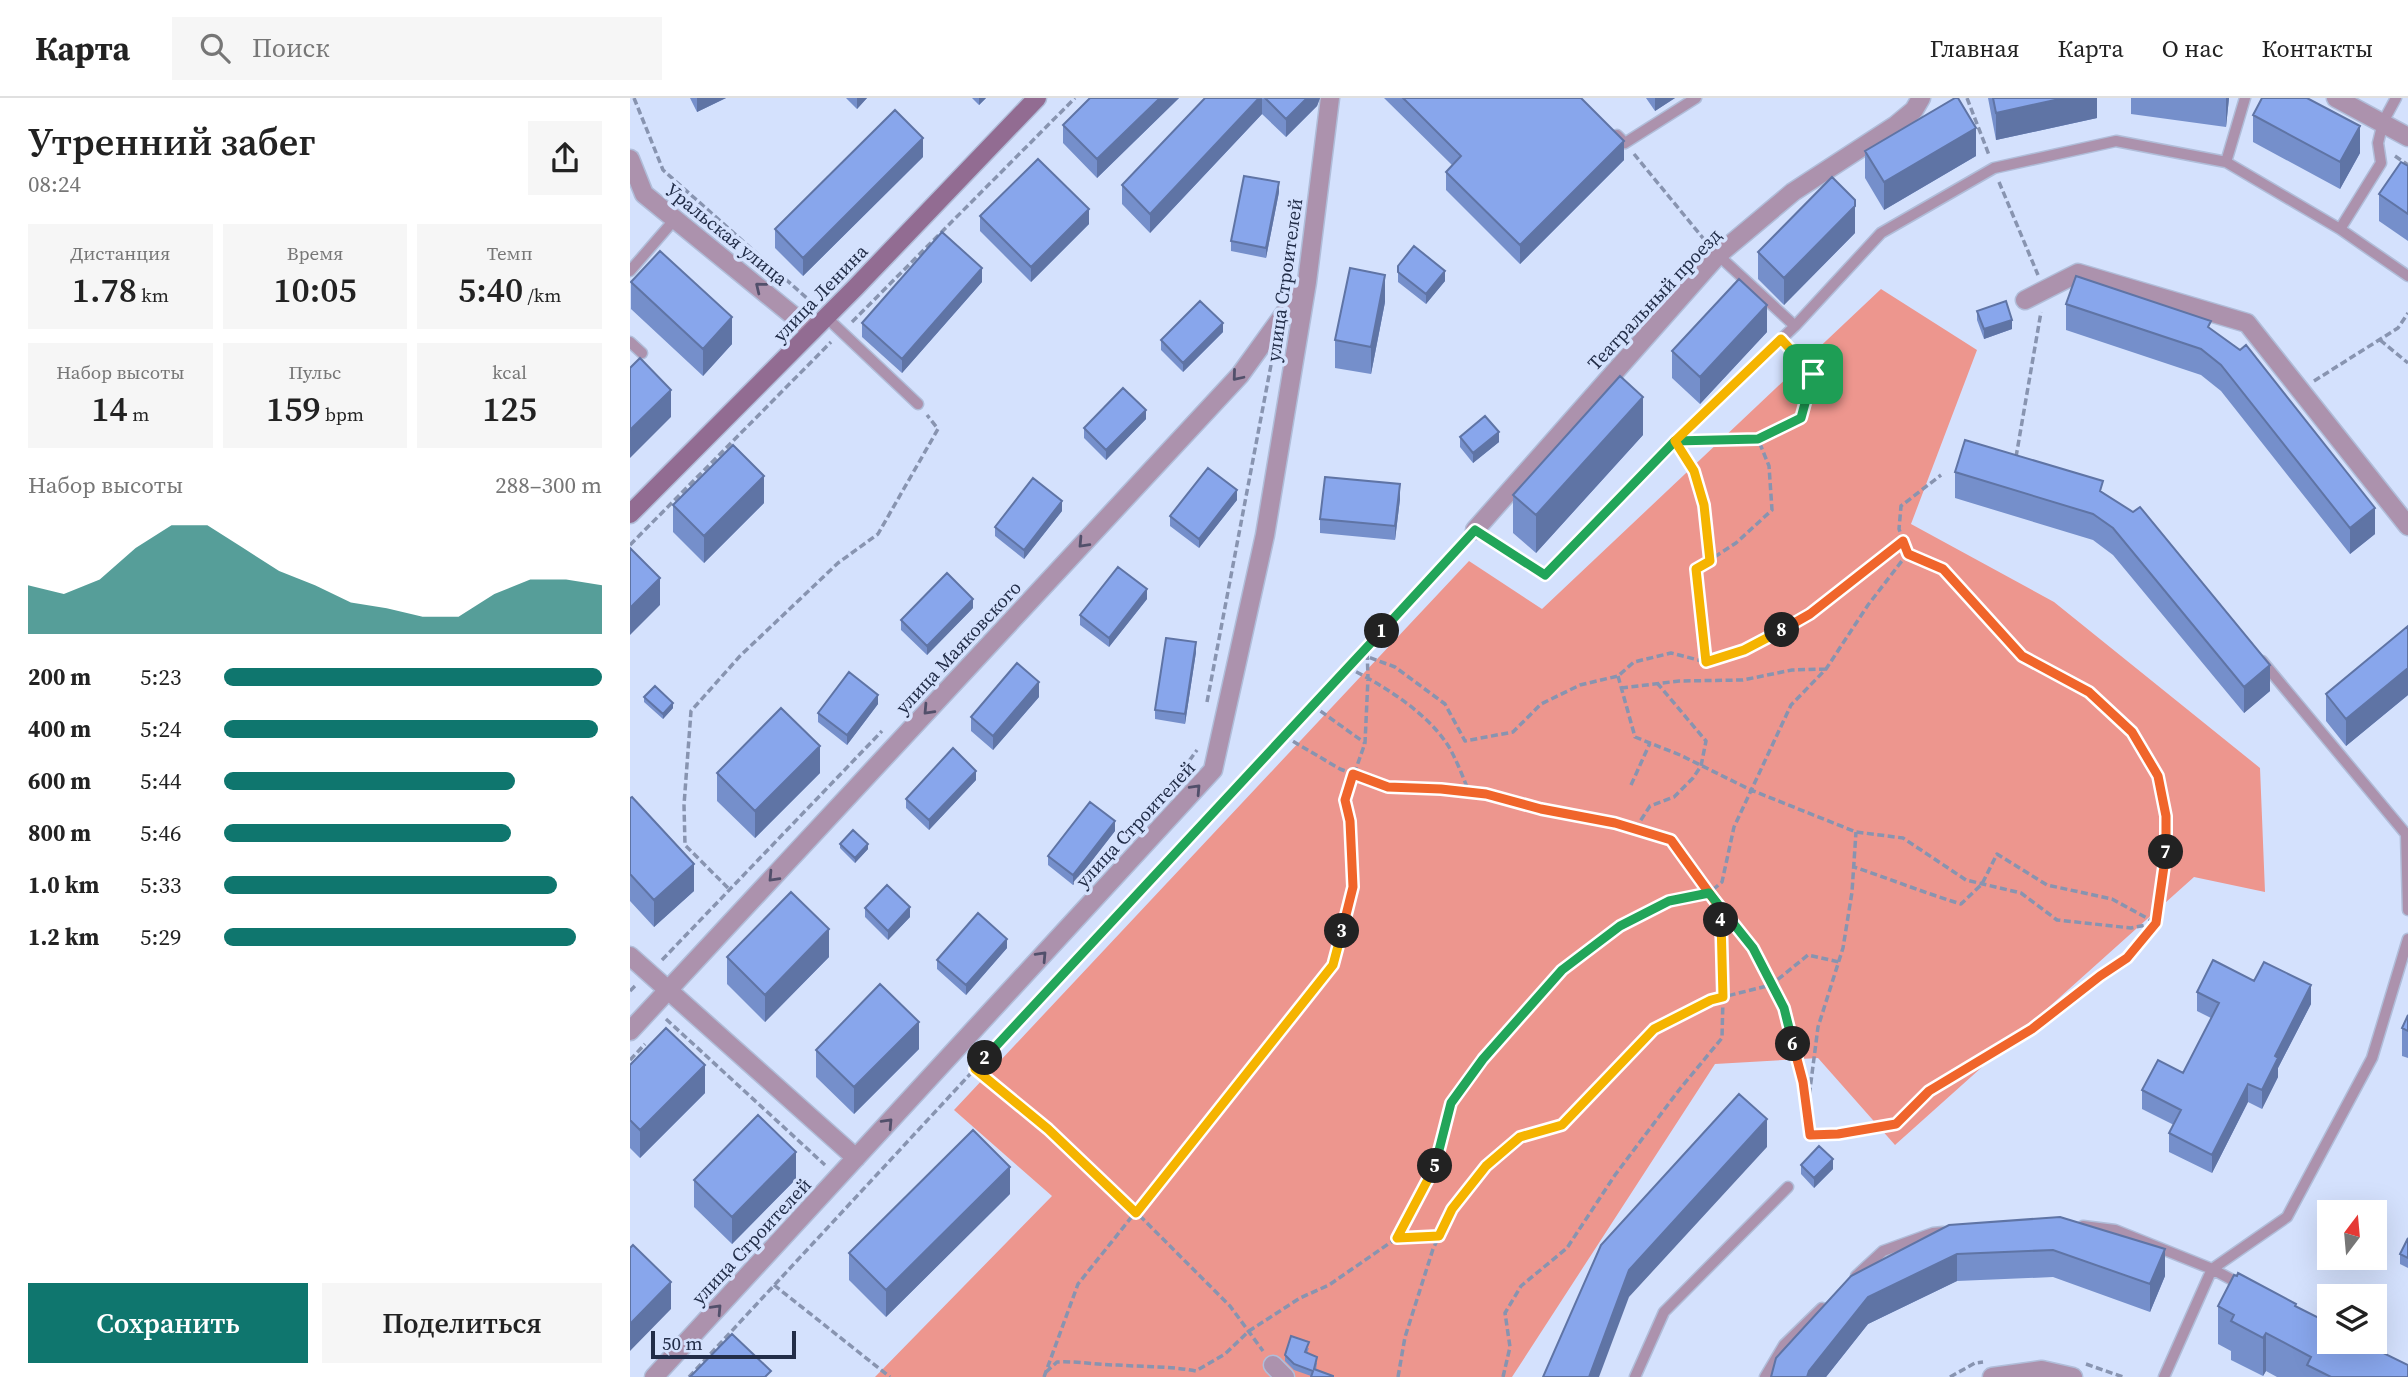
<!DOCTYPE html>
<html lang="ru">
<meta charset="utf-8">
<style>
body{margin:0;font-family:"Source Serif 4",serif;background:#f6f6f6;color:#222;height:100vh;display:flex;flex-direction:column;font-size:26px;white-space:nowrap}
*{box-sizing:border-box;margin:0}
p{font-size:23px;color:#767676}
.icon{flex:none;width:38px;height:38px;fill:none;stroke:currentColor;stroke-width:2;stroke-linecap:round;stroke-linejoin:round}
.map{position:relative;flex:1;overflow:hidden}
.panel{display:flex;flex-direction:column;background:#fff;width:630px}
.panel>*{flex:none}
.needle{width:46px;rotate:16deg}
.tools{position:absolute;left:1687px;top:1102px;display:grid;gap:14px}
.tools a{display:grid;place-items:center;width:70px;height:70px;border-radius:0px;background:#fff;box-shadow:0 7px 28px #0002;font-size:35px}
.scale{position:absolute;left:21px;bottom:18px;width:145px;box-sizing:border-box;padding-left:7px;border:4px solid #222d48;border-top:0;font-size:19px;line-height:24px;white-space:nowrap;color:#222d48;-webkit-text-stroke:5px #d4e1fd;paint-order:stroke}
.pin{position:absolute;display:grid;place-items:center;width:60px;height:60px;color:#fff;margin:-30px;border-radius:14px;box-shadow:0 4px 10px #0006}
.km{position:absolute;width:35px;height:35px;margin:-18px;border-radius:50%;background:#222;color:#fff;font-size:19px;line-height:35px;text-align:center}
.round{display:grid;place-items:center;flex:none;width:74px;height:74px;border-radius:0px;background:#f6f6f6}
.overview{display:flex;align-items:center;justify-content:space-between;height:119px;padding:0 28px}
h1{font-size:38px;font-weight:600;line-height:52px}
.metrics{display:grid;grid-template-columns:repeat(3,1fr);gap:10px;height:119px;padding:7px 28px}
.metrics div{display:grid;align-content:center;border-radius:0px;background:#f6f6f6;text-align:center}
.metrics b{font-size:35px;font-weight:600}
.metrics small{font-size:19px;font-weight:400}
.metrics p{font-size:19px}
.chart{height:196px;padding:14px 28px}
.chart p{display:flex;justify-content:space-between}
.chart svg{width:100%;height:126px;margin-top:7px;fill:#0f766e;opacity:.7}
.cta{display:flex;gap:14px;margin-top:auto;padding:14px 28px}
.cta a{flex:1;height:80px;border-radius:0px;background:#0f766e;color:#fff;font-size:28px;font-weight:600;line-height:80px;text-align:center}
.cta a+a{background:#f6f6f6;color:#222}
ul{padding:0 28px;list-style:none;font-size:23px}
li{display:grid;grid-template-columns:112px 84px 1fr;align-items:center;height:52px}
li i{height:18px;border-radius:9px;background:#0f766e}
header{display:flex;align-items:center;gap:42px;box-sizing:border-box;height:98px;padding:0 35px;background:#fff;border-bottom:2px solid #e0e0e0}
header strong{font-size:33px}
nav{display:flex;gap:38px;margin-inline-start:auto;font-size:24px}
.search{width:490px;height:63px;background:#f6f6f6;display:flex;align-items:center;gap:18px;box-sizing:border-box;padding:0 24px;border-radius:0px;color:#767676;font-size:26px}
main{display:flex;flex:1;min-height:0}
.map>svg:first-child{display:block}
</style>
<header>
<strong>Карта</strong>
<div class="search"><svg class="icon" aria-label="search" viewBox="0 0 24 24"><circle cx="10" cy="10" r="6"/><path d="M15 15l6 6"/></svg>Поиск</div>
<nav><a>Главная</a><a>Карта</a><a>О нас</a><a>Контакты</a></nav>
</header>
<main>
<section class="panel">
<div class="overview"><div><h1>Утренний забег</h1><p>08:24</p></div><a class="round"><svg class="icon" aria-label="share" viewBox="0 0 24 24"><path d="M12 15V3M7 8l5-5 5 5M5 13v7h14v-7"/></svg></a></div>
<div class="metrics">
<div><p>Дистанция</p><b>1.78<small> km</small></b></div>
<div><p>Время</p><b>10:05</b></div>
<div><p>Темп</p><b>5:40<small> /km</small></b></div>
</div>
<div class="metrics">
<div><p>Набор высоты</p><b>14<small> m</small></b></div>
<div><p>Пульс</p><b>159<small> bpm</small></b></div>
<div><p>kcal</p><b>125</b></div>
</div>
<div class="chart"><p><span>Набор высоты</span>288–300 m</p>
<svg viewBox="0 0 160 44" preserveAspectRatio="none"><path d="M0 44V27L10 30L20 25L30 14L40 6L50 6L60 14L70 22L80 27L90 33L100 35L110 38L120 38L130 30L140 25L150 25L160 27V44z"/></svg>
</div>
<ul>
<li><b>200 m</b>5:23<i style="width:100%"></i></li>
<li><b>400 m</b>5:24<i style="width:99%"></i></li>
<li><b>600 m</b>5:44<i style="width:77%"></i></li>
<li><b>800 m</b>5:46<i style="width:76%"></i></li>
<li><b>1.0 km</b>5:33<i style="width:88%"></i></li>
<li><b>1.2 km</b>5:29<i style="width:93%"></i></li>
</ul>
<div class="cta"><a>Сохранить</a><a>Поделиться</a></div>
</section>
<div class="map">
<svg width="1778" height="1279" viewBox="0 0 1778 1279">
<rect width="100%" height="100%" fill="#d4e1fd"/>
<path fill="#ed968e" d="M1251,191L1347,252L1281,426L1424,504L1630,670L1635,794L1564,779L1265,1047L1188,960L1085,966L882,1279H245L422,1098L324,1012L839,463L912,511Z"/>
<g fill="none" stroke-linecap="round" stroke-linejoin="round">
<g stroke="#b0bdd9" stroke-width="13">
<path id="service" d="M1615,0L1596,64L1710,131
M1766,0L1753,24L1748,45L1751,65L1710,131L1778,178
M987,37L995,45L1066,0
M1088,157L1165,228
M0,173L45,121
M196,219L288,306
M0,244L12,255
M845,432L915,477L1045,343L1165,228L1251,135L1364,70L1486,43L1596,64
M1632,563L1776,736L1778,812
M1453,1128L1485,1132L1582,1171L1612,1187
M1226,1178L1253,1153L1303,1135L1313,1134
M1005,1279L1034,1214L1158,1089
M1135,1279L1154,1247L1192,1210
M1534,1279L1582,1171L1657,1119L1742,960L1778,841"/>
</g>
<g stroke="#b0bdd9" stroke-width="21">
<path id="minor" d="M1706,0L1778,39
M0,61L14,96L182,233
M1395,202L1448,175L1617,225L1778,428
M845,432L1088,157L1163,94L1266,27L1284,12L1291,0
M0,858L226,1060
M0,933L610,277L675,187
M643,1267L655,1279
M24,1279L583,672L635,437L677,184L700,0"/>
</g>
<g stroke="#b0bdd9" stroke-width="21">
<path id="tertiary" d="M1362,1279L1412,1272L1443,1279"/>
</g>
<g stroke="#b0bdd9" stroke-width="21">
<path id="secondary" d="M0,416L225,190L407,0"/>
</g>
<path stroke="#8894b0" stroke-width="3.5" stroke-dasharray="7 3.5" stroke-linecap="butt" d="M4,0L33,72L179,202
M1337,0L1359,57
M1004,56L1077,145
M1765,58L1778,67
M1369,84L1408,177
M654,184L663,133
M222,224L445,0
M1750,242L1778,265
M1684,283L1768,230L1778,215
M1063,344L1128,341
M1052,354C1074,389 1075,423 1080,463
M1386,359L1411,214
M0,447L201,244
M730,556L765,569L815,606L835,643L883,634L911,606L950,587L988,578L1004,564L1041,555L1076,564L1114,552L1180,517L1273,443
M1076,564L1066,471L1106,445L1142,412L1139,368L1128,341L1171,320L1183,276L1160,251
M717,569C754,588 797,614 819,649C827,663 833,679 839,694
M988,578L1005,639L1050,657L1121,692L1226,734L1273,740L1336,782L1391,795L1427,822L1501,830L1526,825L1482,801L1417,787L1367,756L1352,786L1331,806C1295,795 1260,781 1224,769
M991,590L1049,583L1113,582L1162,572L1196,571
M577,604L641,267
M682,607L735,645
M654,638L710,671L758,689L811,691L856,696L911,711L985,725L1041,742L1079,795L1123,850L1154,910L1173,984L1180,1037L1208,1036L1266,1026L1299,993L1403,931L1470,878L1497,860L1526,825L1536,765V718L1528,678L1501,634L1459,594L1392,558L1313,471L1278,455L1269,431L1271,408L1311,377
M1001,687L1020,645
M541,688L567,652
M1005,731L1020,708L1044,699L1063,680L1071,668L1076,643L1028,586
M98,790L55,747L54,707L61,613L110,558L208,465L248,436L308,331L297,317
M32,862L252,633
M0,893L6,887
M36,921L195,1067
M0,962L15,946
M345,971L418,1031L513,1121L600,1208L633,1253
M1178,1007L1188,929L1213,850L1222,794L1226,734
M767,1140L806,1066L821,1005L853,961L932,872L990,828L1039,803L1079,795L1092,784L1104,729L1161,607L1196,571L1238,507L1278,455
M144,1187L260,1279
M1456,1266L1493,1279
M416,1274L427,1264C448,1263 468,1267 488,1267C515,1269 540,1268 566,1273L595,1256L619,1233L670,1200L699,1187L767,1140L809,1138
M59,1279L834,444
M414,1279L448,1186L703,867L723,789L720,724L715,702L735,645L738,580L737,550
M768,1279L775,1239L803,1151L822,1111L856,1068L890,1039L932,1027L1024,931L1081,902L1141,887L1178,857L1209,864
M873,1279L880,1249L875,1215L891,1188L937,1150L985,1077L1049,992L1092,940L1093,899L1090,810
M1320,1279L1345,1265L1353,1264"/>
<use href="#service" stroke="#ac92ad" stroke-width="10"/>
<use href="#minor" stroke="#ac92ad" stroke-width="18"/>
<use href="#tertiary" stroke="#ac92ad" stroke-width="18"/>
<use href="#secondary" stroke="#926c92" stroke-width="18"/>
</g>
<path fill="#758fcb" d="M60,0H96L67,14Z
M216,0H237L227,11Z
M342,0H356L349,7Z
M460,0H549L467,80L433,45V27Z
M575,0H690L687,8L656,39L632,16L520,135L492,106V87Z
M754,0H951L994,62L890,166L816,92V74L822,67Z
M1016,0H1045L1025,13Z
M1358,0H1467V20L1366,42Z
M1501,0H1599L1596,29L1501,16Z
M1623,17L1730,55L1710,91L1623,44Z
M1235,53L1346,58L1254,112L1235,80Z
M293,59L173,178L145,150V131Z
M1778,68V143L1749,123V96Z
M649,94L636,160L601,153V143Z
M350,118L459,126L401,184L350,133Z
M1225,135L1154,207L1128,181V154Z
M768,168L815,183L796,206L768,184Z
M1,184L102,246L73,278L1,211Z
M352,184L272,275L232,239V225Z
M755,204L741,276L705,270V242Z
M1436,206L1581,231L1745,436L1720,456L1591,293L1571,277L1436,232Z
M1347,213L1382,231L1354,241L1347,222Z
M593,234L553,274L531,252V242Z
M1137,234L1070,306L1042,280V253Z
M516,321L476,362L454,340V330Z
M1013,337L906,455L883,435V397Z
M830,339L869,344L843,365L830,349Z
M1325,374L1473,394L1640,593L1614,615L1483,457L1463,442L1325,400Z
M770,401L765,442L690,435V421Z
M607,402L569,450L540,428V418Z
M134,405L74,465L43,434V407Z
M432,413L394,461L365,438V429Z
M517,501L479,549L450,527V517Z
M343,510L297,557L271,532V522Z
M1778,528V597L1716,648L1696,623V596Z
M566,554L555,626L525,621V612Z
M14,599L43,610L33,621L14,604Z
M409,599L363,652L341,633V619Z
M248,606L217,647L188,624V615Z
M87,675H190L125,740L87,703Z
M346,682L299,732L276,710V701Z
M0,700L64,793L24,829L0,803Z
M485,733L443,787L418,767V758Z
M210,746L238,751L225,765L210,750Z
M235,810L280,819L258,842L235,819Z
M377,850L336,897L307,871V862Z
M97,859H199L135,924L97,886Z
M1624,883L1681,906L1648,970V979L1632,1011L1618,1004L1582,1075L1539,1054V1035L1544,1027L1512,1011V992L1553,975L1581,920L1567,913V894Z
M1778,917V960L1772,958V930Z
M289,951L224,1016L186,979V952Z
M0,967L75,995L10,1060L0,1050Z
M1171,1067L1203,1071L1184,1090L1171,1076Z
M166,1081L102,1146L64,1109V1082Z
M380,1096L256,1219L219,1182V1155Z
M1319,1127L1535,1178L1520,1214L1423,1179L1327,1183L1238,1226L1196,1279H1141Z
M1778,1140V1170L1770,1166V1156Z
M1588,1208L1666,1209L1699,1244L1725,1249L1778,1279H1647L1636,1273L1633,1278L1601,1262V1253L1588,1246Z
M679,1250L677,1255L687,1265L686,1272L681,1278L664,1272L655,1263V1257Z"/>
<path fill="#5f74a5" d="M67,0H96L67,14Z
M227,0H237L227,11Z
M349,0H356L349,7Z
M530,0H549L467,80V61Z
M629,0H632V16L520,135V116Z
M677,0H690L687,8L656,39V21Z
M1025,0H1045L1025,13Z
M1434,0H1467V20L1366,42V15Z
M1596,0H1599L1596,29Z
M1730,28V55L1710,91V64Z
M1346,30V58L1254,112V84Z
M293,40V59L173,178V160Z
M994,43V62L890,166V147Z
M649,84V94L636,160V150Z
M1225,108V135L1154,207V180Z
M459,111V126L401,184V169Z
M352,170V184L272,275V261Z
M815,173V183L796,206V196Z
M755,177V204L741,276V249Z
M1137,207V234L1070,306V279Z
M102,219V246L73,278V251Z
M1382,222V231L1354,241V231Z
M593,225V234L553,274V265Z
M41,292V319L0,360V332Z
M1013,299V337L906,455V417Z
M516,312V321L476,362V352Z
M869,334V344L843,365V355Z
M134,378V405L74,465V438Z
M770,386V401L765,442V428Z
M607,392V402L569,450V441Z
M432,403V413L394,461V452Z
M1745,410V436L1720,456V430Z
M30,480V507L0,537V510Z
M517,491V501L479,549V540Z
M343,501V510L297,557V548Z
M566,544V554L555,626V616Z
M1640,567V593L1614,615V589Z
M1778,570V597L1716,648V621Z
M409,584V599L363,652V638Z
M248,597V606L217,647V637Z
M43,605V610L33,621V616Z
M190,648V675L125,740V713Z
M346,673V682L299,732V722Z
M485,723V733L443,787V777Z
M238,746V751L225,765V760Z
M64,766V793L24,829V802Z
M280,809V819L258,842V833Z
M199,831V859L135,924V897Z
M377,841V850L336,897V887Z
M1681,887V906L1648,970V979L1632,1011V992L1645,958Z
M289,924V951L224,1016V989Z
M75,967V995L10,1060V1032Z
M1618,986V1004L1582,1075V1057Z
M1137,1021V1049L999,1199L969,1279H959L999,1172Z
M166,1054V1081L102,1146V1119Z
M1203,1061V1071L1184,1090V1080Z
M380,1069V1096L256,1219V1192Z
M1535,1151V1178L1520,1214V1186Z
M1327,1156V1183L1238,1226L1196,1279H1177L1179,1273L1238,1199Z
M41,1184V1211L0,1253V1226Z
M1636,1235V1273L1633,1278V1240Z"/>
<path fill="#88a6ec" stroke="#5f74a5" stroke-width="2" d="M460,0H530L467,61L433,27Z
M575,0H629L520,116L492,87Z
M635,0H677L656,21Z
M773,0H951L994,43L890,147L816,74L831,58Z
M1325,0H1328L1346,30L1254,84L1235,53Z
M1363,0H1434L1366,15Z
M1632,0H1677L1730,28L1710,64L1623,17Z
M265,12L293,40L173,160L145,131Z
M408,61L459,111L401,169L350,118Z
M1771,64L1778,68V116L1749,96Z
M614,78L649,84L636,150L601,143Z
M1202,79L1225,102V108L1154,180L1128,154Z
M312,134L352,170L272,261L232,225Z
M784,148L815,173L796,196L768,174V168Z
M30,153L102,219L73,251L1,184Z
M720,170L755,177L741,249L705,242Z
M1446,178L1581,223L1578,229L1610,252L1616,247L1745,410L1720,430L1591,267L1571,251L1436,206Z
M1109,181L1137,207L1070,279L1042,253Z
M570,203L593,225L553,265L531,242Z
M1376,203L1382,222L1354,231L1347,213Z
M10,260L41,292L0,332V270Z
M990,278L1013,299L906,417L883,397Z
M493,290L516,312L476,352L454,330Z
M855,318L869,334L843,355L830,339Z
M1335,342L1473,383L1470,393L1503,414L1510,409L1640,567L1614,589L1483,430L1463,416L1325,374Z
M103,347L134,378L74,438L43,407Z
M578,370L607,392L569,441L540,418Z
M695,379L770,386L765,428L690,421Z
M403,380L432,403L394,452L365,429Z
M0,450L30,480L0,510Z
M488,469L517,491L479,540L450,517Z
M317,475L343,501L297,548L271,522Z
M1778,528V570L1716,621L1696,596Z
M536,540L566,544L555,616L525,612Z
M387,565L409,584L363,638L341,619Z
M219,574L248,597L217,637L188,615Z
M25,588L43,605L33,616L14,599Z
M151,610L190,648L125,713L87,675Z
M323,650L346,673L299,722L276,701Z
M2,699L64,766L24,802L0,776V700Z
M460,704L485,723L443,777L418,758Z
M223,732L238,746L225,760L210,746Z
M257,787L280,809L258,833L235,810Z
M161,794L199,831L135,897L97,859Z
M348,815L377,841L336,887L307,862Z
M1583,862L1624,883L1634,864L1681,887L1645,958L1648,960L1632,992L1618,986L1582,1057L1539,1035L1551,1012L1512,992L1528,962L1553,975L1589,905L1567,894Z
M250,886L289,924L224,989L186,952Z
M1778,917V933L1772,930Z
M36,930L75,967L10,1032L0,1022V967Z
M1109,996L1137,1021L999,1172L959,1279H913L971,1147Z
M128,1017L166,1054L102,1119L64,1082Z
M343,1032L380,1069L256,1192L219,1155Z
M1189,1048L1203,1061L1184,1080L1171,1067Z
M1430,1119L1535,1151L1520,1186L1423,1152L1327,1156L1238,1199L1179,1273L1177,1279H1141L1146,1260L1221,1178L1319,1127Z
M1778,1140V1160L1770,1156Z
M3,1147L41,1184L0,1226V1150Z
M1608,1175L1666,1206L1665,1208L1699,1225V1244H1715L1725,1249L1728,1244H1731L1778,1267V1279H1701L1677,1267L1681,1259L1636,1235L1633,1240L1601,1223L1604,1217L1588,1208L1604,1177L1607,1178Z
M102,1236L141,1273L135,1279H60Z
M661,1238L679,1244L675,1254L687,1259L684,1271L703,1278V1279H681L683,1273L664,1266L655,1257Z"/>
<defs><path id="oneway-chevron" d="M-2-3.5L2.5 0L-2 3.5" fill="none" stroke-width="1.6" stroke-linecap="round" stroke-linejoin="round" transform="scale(1.75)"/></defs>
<g stroke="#52506b">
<use href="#oneway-chevron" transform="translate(130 189) rotate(-141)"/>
<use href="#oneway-chevron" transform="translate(607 278) rotate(130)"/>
<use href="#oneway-chevron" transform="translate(453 445) rotate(133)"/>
<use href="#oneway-chevron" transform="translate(298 612) rotate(133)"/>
<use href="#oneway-chevron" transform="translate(566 691) rotate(-47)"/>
<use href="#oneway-chevron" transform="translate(143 779) rotate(133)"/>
<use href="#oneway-chevron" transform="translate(412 858) rotate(-47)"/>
<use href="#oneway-chevron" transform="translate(258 1025) rotate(-47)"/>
<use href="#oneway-chevron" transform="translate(87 1211) rotate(-47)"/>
</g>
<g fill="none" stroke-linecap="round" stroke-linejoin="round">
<g stroke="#fff" stroke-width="14">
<path id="split-1" d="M752,533L845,432L915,477L1045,343L1128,341L1171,320L1183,276"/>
</g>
<g stroke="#fff" stroke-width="14">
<path id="split-2" d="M355,960L752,533"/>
</g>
<g stroke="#fff" stroke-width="14">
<path id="split-3" d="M355,960L345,971L418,1031L506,1115L703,867L712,833"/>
</g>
<g stroke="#fff" stroke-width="14">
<path id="split-4" d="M712,833L723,789L720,723L715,702L723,676L758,689L811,691L856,696L911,711L985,725L1041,742L1090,810L1091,822"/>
</g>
<g stroke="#fff" stroke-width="14">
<path id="split-5" d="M805,1068L767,1140L809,1138L822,1111L856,1068L890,1039L932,1027L1024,931L1081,902L1093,899L1091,822"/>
</g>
<g stroke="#fff" stroke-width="14">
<path id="split-6" d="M805,1068L821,1005L853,961L932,872L990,828L1039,803L1079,795L1123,850L1154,910L1163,946"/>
</g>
<g stroke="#fff" stroke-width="14">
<path id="split-7" d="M1163,946L1173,984L1180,1037L1208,1036L1266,1026L1299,993L1402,931L1470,878L1497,860L1526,825L1536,754"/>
</g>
<g stroke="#fff" stroke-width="14">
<path id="split-8" d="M1152,532L1180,516L1273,443L1278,456L1313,471L1392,558L1459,594L1502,634L1528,678L1536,718V754"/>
</g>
<g stroke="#fff" stroke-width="14">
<path id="split-9" d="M1152,532L1114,552L1076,564L1066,471L1080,463L1074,407L1064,373L1045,343L1151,241L1183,276"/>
</g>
<use href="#split-1" stroke="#22a559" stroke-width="9"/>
<use href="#split-2" stroke="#22a559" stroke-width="9"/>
<use href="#split-3" stroke="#f5b400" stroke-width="9"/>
<use href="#split-4" stroke="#f0652b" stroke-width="9"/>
<use href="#split-5" stroke="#f5b400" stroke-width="9"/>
<use href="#split-6" stroke="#22a559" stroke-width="9"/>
<use href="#split-7" stroke="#f0652b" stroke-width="9"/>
<use href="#split-8" stroke="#f0652b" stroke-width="9"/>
<use href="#split-9" stroke="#f5b400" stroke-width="9"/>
</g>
<g text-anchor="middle" stroke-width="7" stroke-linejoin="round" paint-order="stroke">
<g font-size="19" fill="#222d48" stroke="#d4e1fd">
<text transform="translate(97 136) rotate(39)" y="7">Уральская улица</text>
<text transform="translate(654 182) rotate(-82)" y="7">улица Строителей</text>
<text transform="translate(190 195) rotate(-46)" y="7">улица Ленина</text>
<text transform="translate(1024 201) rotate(-47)" y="7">Театральный проезд</text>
<text transform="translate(328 549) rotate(-47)" y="7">улица Маяковского</text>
<text transform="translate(505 726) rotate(-47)" y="7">улица Строителей</text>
<text transform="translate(121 1143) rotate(-47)" y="7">улица Строителей</text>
</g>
</g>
</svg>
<div class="tools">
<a><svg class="needle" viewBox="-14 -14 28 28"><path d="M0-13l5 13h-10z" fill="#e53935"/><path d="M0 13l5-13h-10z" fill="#767676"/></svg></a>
<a><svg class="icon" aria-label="layers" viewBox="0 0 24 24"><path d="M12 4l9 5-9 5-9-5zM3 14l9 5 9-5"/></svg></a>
</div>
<div class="scale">50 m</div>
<div class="pin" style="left:1183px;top:276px;background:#1e9e55"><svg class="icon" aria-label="arrive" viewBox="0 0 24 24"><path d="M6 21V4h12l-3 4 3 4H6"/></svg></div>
<b class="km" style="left:752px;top:533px">1</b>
<b class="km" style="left:355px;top:960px">2</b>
<b class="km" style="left:712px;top:833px">3</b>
<b class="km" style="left:1091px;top:822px">4</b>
<b class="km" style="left:805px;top:1068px">5</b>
<b class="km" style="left:1163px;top:946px">6</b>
<b class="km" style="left:1536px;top:754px">7</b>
<b class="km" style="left:1152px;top:532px">8</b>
</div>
</main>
